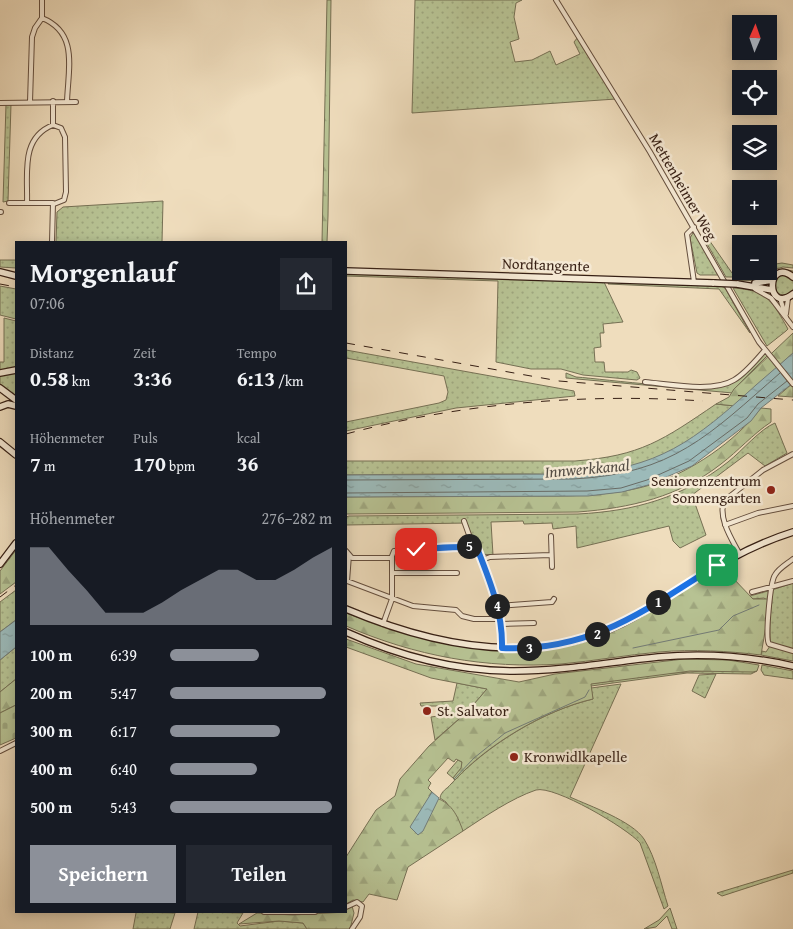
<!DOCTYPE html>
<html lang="de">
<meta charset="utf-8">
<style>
body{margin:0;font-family:"Gentium Book Plus",serif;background:#242831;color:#f1f3f6;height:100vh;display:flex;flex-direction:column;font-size:19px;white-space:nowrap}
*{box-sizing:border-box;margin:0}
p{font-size:16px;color:#9ea1a6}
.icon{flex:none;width:28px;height:28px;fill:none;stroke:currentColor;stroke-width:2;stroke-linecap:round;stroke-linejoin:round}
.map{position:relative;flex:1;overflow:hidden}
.panel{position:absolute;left:15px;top:241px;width:332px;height:672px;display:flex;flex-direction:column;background:#171b24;border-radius:0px;box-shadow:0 2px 12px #0003}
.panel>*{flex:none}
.needle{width:32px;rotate:2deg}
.fabs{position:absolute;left:732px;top:15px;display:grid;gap:10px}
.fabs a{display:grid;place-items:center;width:45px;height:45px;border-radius:0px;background:#171b24;box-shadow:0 2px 12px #0003;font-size:25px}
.pin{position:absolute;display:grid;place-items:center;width:42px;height:42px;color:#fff;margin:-21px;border-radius:10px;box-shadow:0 2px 8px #0006}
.km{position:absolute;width:25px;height:25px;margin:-12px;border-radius:50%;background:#222;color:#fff;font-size:14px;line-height:25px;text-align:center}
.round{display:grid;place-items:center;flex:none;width:52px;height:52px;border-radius:0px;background:#242831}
.head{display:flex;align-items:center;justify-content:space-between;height:85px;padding:0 15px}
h1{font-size:28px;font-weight:700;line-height:38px}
.stats{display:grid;grid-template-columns:repeat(3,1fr);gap:8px;height:85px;padding:5px 15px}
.stats div{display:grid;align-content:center}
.stats b{font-size:21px;font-weight:700}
.stats small{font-size:14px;font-weight:400}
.stats p{font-size:14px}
.chart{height:140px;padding:10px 15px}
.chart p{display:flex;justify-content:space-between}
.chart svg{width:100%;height:90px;margin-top:5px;fill:#8c9099;opacity:.7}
.cta{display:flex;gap:10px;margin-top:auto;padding:10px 15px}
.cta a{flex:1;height:58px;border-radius:0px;background:#8c9099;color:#fff;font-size:20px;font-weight:700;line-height:58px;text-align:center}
.cta a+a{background:#242831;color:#f1f3f6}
ul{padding:0 15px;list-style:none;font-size:16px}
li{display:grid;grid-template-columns:80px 60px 1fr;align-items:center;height:38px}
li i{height:12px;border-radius:6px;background:#8c9099}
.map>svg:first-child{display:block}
</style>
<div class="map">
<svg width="793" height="929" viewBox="0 0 793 929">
<defs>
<pattern id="green-dots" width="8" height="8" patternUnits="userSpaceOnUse" patternTransform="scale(1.25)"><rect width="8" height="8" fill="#b7c293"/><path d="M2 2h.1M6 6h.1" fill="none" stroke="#9ea67e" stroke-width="1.8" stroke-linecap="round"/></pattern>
<pattern id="forest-firs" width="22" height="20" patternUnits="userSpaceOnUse" patternTransform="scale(1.25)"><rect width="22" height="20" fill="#b7c293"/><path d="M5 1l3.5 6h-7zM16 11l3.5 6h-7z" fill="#9ea67e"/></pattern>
<pattern id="cemetery-stones" width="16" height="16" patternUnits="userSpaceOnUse" patternTransform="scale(1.25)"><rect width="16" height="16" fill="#b7c293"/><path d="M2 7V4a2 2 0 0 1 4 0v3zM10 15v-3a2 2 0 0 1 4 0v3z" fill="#9ea67e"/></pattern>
<pattern id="water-ripples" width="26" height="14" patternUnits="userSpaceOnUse" patternTransform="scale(1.25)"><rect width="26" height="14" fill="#9cbab9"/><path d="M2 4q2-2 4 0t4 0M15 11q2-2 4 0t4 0" fill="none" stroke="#879f9e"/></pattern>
</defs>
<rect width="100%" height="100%" fill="#efddbd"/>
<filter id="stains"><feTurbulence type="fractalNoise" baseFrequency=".004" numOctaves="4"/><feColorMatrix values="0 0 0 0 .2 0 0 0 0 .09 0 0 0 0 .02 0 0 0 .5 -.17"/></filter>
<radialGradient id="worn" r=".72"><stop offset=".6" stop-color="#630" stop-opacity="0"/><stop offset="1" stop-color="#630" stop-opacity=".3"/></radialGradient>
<path fill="url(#green-dots)" stroke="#767054" d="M415,0H522L516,3L514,17L519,39L510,42L515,62L532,60L550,51L556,65L580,54L574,42L578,37L616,99L412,113Z
M6,104H11L8,201L3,202Z
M163,201L162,242H56L57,212L63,207Z
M693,233L696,235L718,275H700L697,273L690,238Z
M702,235L707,237L732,273L768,271L752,277H726Z
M0,260H16V268L0,267Z
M782,263L793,265V268L783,267L769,271V265Z
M782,269L793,271V274L785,270L764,280L730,281L755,280Z
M346,273L604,282L623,322L603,324L604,333H600L601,347L594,348L595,362H604L605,372H628L631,370L637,372L640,378L637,380L583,375L561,369H531L496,362L498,281L346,276Z
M774 285a10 10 0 1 1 20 0a10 10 0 1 1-20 0Z
M609,282L721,286L725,288L750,333L719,289L608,284Z
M0,286L16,289V319L0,315Z
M733,288C767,290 772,301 788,329L786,331L767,346Z
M4,318L16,321V368L0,372V362H4Z
M346,350L574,391L575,396L456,408L346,431V422L439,403L446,400L448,392L444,376L346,358Z
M763,354L768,355L734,389L733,393L566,378V373L576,377C605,379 711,394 732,383C744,377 754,363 763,354Z
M16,372V396L0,384V375Z
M716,404L735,406C705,430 675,454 638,465C599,477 557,474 517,474C460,474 403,474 346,475V461H575C641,456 663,440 716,404Z
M775,423L787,453L765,466L748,453L692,495L706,535L680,548L673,541L669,526L577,548L576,526L553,529L552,523L524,524L523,521L491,522L493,555L481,554L479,548L475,545L467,523L346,525V517L349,516L578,514C635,511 682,498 728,462C742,451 760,429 775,423Z
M793,583V650L771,644L769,642C767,624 773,608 772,590Z
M16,590V620L0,632V602Z
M768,591L770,602L764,598L753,599L750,596Z
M770,646L793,652V661L761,655L762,651L766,652Z
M16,647V679L0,692V660Z
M762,665L793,671V679L764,675L761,670Z
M718,670L757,671L751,674L687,673L591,686L590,684L660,674Z
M716,674L705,698L692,691L699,675Z
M457,683L487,689L468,711L435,740L431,717L438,716V706H421L420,703L453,701Z
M621,684L570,797C590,806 632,821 644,839C656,858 661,884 668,906L664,909L640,843C627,828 554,785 536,790C512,798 484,817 463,831L446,802L440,798C441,791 447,789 451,784C486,746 542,711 593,699L591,688Z
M458,760L462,762V768L453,778L447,773Z
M793,870V873L722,896L717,893Z
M670,908L677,929H672L667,916L656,927L644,929L659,920Z
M198,912L243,913L237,923L240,926L279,921L303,923L307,929H194Z
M136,913V912L175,913L170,929H133Z"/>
<path fill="url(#forest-firs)" stroke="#767054" d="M327,0H331L328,216L327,242H322Z
M793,333V353L735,406L716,404L729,397L734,389Z
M793,383V397L778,396Z
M761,408L771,409V422C753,434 738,451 721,464C679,497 630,508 578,512L346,514V497C406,496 466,497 525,496C566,496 610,497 650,485C691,472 735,442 761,408Z
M16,550V582L0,594V571Z
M715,569L721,582L731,576L753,599H767L770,602L761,655C728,651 693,649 659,652C626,655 594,661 561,664C486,669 415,656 346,626V613C441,648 533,671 628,624C658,609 686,588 715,569Z
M346,639L416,664L519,682L555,674L684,659L728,660L759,665L757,671L753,672L690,671L591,684L593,699C545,710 488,744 455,780L453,778L461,768L462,762L456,759L454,762L448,758L428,780L431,783L428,788L432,792L429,796C449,800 456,811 463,831L408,867L397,900L369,894L363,902L353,900L346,904V857L367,824L376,810L395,796L400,779L429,746L468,711L487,689L431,678L346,647Z
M16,679V705L0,713V692Z
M352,906L354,913L350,929H307L303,923L279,921L239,924L257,913L293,915L346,912V908Z"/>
<path fill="url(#cemetery-stones)" stroke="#767054" d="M16,705V738L0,745V713Z"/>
<path fill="url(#water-ripples)" stroke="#737c77" d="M793,353V383L761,408L751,421L692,466L648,485L622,492L588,496L346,497V475L573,474C659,469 694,441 756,385C768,374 781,364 793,353Z
M16,620V647L0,660V632Z
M432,792L439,798L423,831L418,835L410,827Z"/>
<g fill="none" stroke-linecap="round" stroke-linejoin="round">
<path stroke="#696c66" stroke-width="1" d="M346,480L573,479C673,474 709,435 780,373
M346,493L587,491L621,488L647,480L689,461L747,418L758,404L787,381"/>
<path stroke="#737c77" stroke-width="1" d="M633,648L719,630L733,616L759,605
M454,779L474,758L505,733L585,697L589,690"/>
<g stroke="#644e3e" stroke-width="6">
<path id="street" d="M556,0L650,152L759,342L793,384
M42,18C79,33 68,69 67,102
M30,102L32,37L35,28L42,18V0
M0,103L76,102
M53,125L61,128L65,137L66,192L64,200L54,204
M9,203H53L52,242
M27,203C28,174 20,138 53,125V101
M0,212H1
M694,282L687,234L694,227
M755,289L771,298L793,327
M780,298L786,317
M786,314L788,298
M645,382C669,384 713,393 734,380C746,373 756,360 765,350
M464,521L473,546L478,550C490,582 502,613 502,648
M725,525L758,513L793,506
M551,536L552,567
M346,551L352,558H391
M739,553C731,538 718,518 724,501L763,470L793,454
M349,555L347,581L413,606L456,610L462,616L474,619H500
M793,559C787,564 779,568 775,575C770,582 765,639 769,644L793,651
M482,560L490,557L550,555
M392,573H457
M752,592L793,581
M497,606L552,602L554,599
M383,624L392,599V556L394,551L473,546
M502,624L534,623
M0,751L16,743
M346,907L357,902L362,906L360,917L352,929
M264,912H315"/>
</g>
<g stroke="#361f14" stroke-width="8">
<path id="secondary" d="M346,271L714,283
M0,272L16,276
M793,277C766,256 765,315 793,294
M755,283L773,280
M737,284L772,290
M0,373L16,370
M0,388L16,400
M0,407L8,404L16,406
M0,442L16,455
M0,564L16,543
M346,609C438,648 545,669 636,616C688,585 735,550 793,532
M346,632C399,656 456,671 514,671C563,671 610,662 658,657C703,653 749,656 793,666"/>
</g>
<use href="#street" stroke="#f5e9d4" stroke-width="4"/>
<use href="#secondary" stroke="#f5e9d4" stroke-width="5.5"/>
<path stroke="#361f14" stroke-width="1" stroke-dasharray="9 9" stroke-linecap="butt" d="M0,284L16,287
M346,343L559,381L793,400
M346,434C461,403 585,393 703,401
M0,597L16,585"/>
<g stroke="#361f14" stroke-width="8" stroke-linecap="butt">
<path id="secondary-bridge" d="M714,283L737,284"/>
</g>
<use href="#secondary-bridge" stroke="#f5e9d4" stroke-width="5.5"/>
</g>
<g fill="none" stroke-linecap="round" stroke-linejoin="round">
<g stroke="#fff" stroke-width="10">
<path id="route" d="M416,549C428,549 471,545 477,548C490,581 503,613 502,648C592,652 645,610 717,565"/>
</g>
<use href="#route" stroke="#1a73e8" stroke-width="6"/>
</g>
<g fill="#8f2418" stroke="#f5e9d4" stroke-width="2">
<circle cx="771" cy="490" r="5"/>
<circle cx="427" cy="711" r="5"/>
<circle cx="514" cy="757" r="5"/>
</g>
<g text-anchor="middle" stroke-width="5" stroke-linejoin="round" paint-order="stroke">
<g font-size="15" fill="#361f14" stroke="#f5e9d4">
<text transform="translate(683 187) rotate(60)" y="5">Mettenheimer Weg</text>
<text transform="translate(546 265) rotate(2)" y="5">Nordtangente</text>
</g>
<g font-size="15" fill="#361f14" stroke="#f5e9d4" text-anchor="start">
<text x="761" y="486" text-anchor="end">Seniorenzentrum<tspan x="761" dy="17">Sonnengarten</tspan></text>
<text x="437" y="716">St. Salvator</text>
<text x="524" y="762">Kronwidlkapelle</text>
</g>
<g font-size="16" font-style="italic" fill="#554e46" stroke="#f5e9d4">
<text transform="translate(587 468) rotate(-5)" y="6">Innwerkkanal</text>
</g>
</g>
<rect width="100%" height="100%" filter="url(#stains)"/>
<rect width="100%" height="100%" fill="url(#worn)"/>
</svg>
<div class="fabs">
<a><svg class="needle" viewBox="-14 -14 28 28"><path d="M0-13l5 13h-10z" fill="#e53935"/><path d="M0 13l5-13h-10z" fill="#9ea1a6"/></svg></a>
<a><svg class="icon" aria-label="locate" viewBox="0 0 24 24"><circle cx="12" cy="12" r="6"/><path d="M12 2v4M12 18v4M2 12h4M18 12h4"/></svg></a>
<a><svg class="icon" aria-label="layers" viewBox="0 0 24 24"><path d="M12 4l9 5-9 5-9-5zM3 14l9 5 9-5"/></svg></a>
<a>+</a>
<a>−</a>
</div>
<div class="pin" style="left:717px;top:565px;background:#1e9e55"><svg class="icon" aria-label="arrive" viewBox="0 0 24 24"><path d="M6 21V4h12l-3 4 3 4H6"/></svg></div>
<div class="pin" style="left:416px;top:549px;background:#d93025"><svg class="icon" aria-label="check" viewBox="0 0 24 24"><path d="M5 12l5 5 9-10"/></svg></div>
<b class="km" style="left:658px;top:602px">1</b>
<b class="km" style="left:597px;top:634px">2</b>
<b class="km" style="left:529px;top:648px">3</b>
<b class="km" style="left:497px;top:606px">4</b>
<b class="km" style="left:469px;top:546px">5</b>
<section class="panel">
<div class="head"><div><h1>Morgenlauf</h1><p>07:06</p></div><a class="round"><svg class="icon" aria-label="share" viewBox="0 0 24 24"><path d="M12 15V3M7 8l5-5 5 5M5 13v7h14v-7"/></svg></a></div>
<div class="stats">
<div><p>Distanz</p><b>0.58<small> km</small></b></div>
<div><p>Zeit</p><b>3:36</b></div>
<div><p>Tempo</p><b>6:13<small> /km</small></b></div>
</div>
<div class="stats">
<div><p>Höhenmeter</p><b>7<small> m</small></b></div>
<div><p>Puls</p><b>170<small> bpm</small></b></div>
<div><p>kcal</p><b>36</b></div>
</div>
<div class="chart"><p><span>Höhenmeter</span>276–282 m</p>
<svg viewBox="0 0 160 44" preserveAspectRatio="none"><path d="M0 44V6L10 6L20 17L30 27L40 38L50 38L60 38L70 33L80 27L90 22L100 17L110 17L120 22L130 22L140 17L150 11L160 6V44z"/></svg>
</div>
<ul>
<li><b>100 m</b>6:39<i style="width:55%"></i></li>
<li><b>200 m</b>5:47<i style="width:96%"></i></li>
<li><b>300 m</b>6:17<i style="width:68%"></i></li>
<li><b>400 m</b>6:40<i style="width:54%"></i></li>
<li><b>500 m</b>5:43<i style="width:100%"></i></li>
</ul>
<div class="cta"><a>Speichern</a><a>Teilen</a></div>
</section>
</div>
